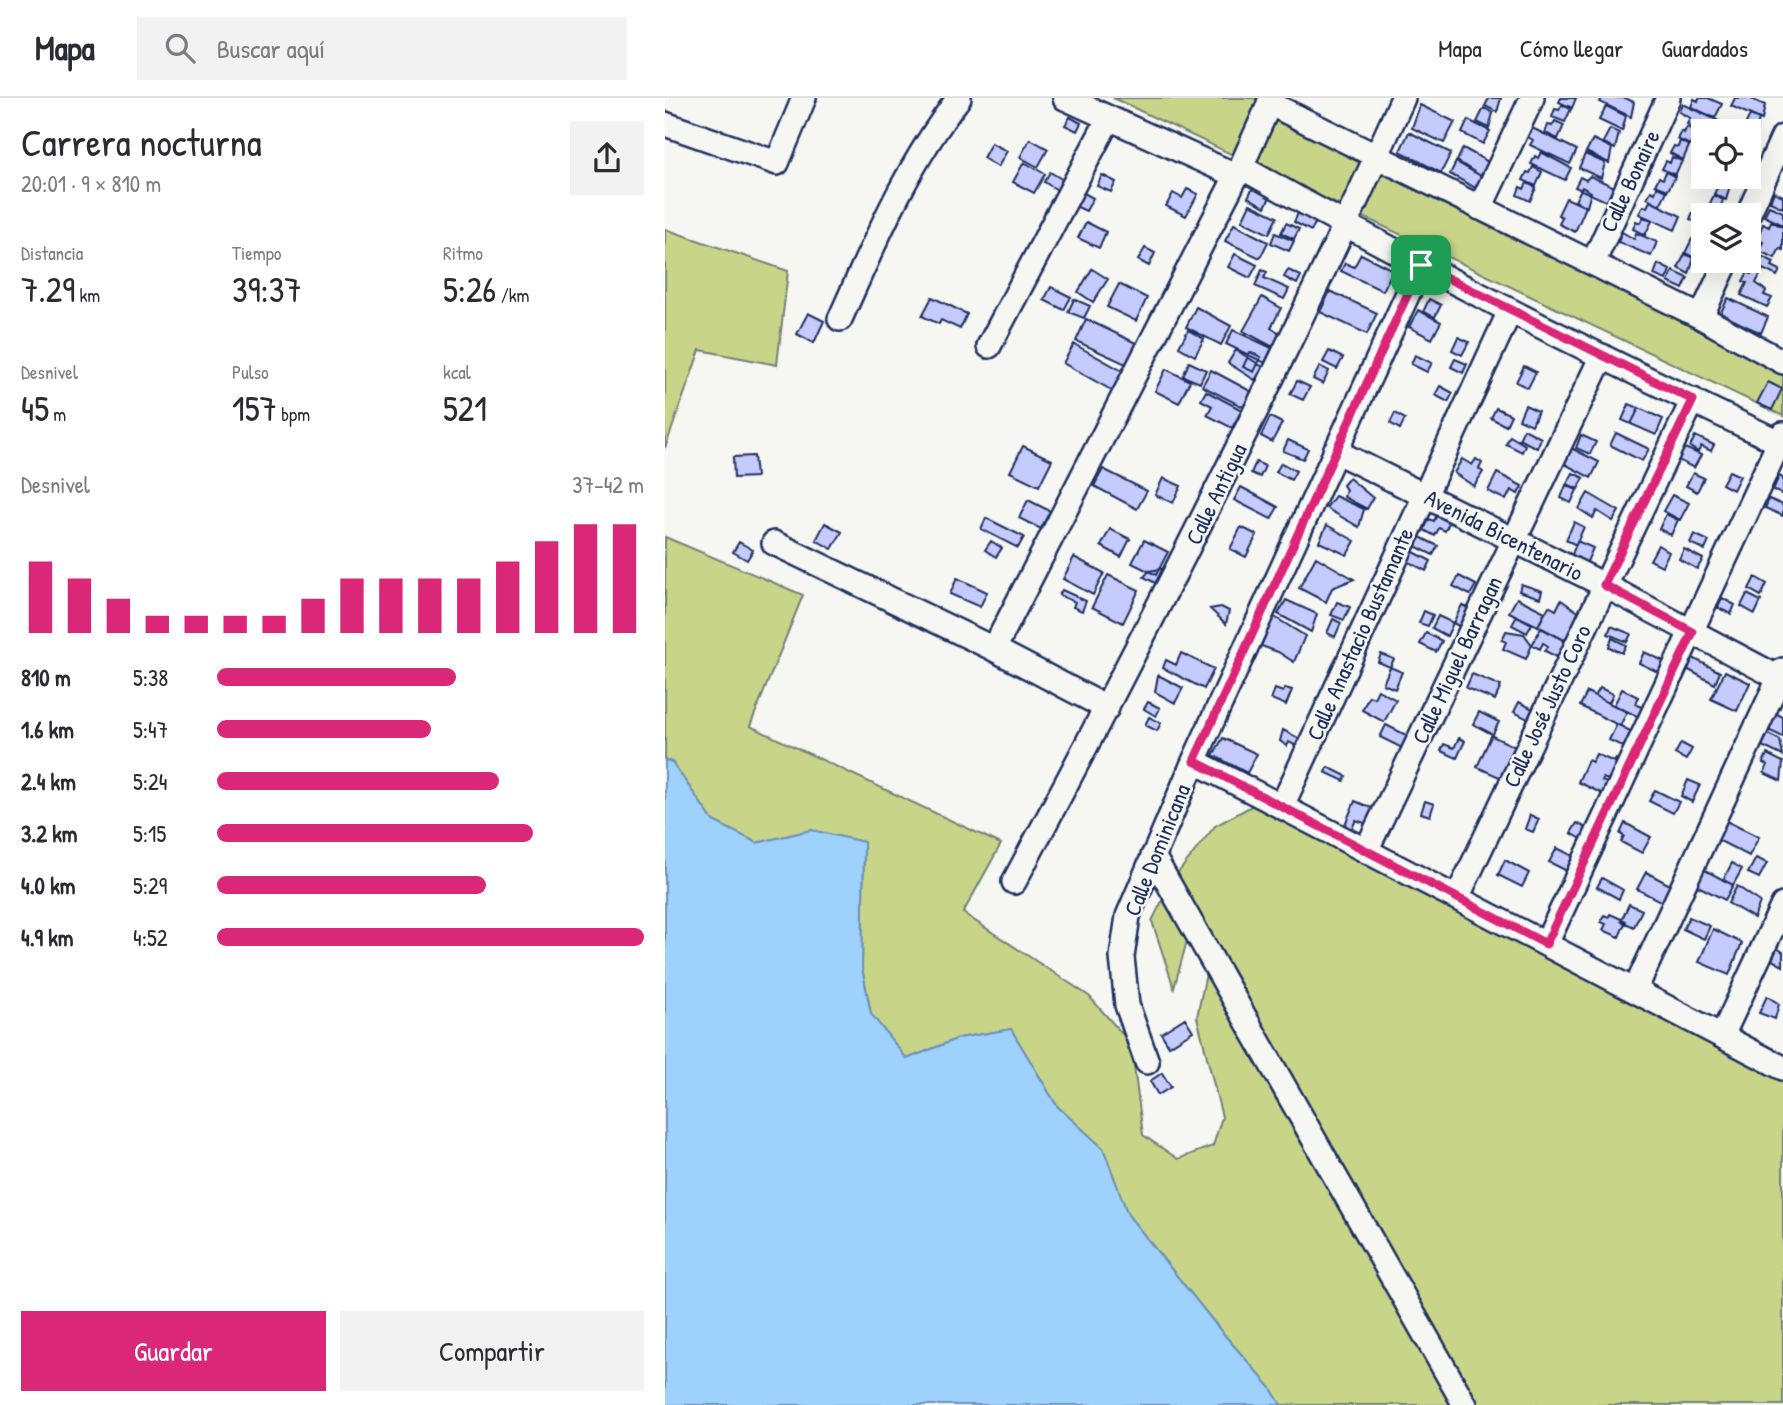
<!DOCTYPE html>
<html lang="es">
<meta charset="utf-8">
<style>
body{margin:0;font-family:"Patrick Hand",sans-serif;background:#f2f2f3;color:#2b2b33;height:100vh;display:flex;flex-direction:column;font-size:26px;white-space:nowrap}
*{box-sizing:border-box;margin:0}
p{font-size:23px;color:#7c7c81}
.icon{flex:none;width:38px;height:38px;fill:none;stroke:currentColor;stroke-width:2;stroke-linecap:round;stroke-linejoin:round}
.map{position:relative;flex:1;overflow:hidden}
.details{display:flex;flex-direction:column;background:#fff;width:665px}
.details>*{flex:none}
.fabs{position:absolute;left:1026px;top:21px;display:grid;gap:14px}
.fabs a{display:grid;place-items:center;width:70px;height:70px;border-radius:0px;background:#fff;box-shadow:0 7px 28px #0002;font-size:35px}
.pin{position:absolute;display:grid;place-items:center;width:60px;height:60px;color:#fff;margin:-30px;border-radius:14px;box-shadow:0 4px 10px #0006}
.round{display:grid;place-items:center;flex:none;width:74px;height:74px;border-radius:0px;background:#f2f2f3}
.headline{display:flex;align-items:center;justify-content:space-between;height:119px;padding:0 21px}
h1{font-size:38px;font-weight:600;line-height:52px}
.figures{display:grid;grid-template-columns:repeat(3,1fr);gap:10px;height:119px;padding:7px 21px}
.figures div{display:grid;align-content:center}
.figures b{font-size:35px;font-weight:600}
.figures small{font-size:19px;font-weight:400}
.figures p{font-size:19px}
.chart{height:196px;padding:14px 21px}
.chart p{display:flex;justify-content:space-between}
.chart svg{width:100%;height:126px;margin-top:7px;stroke:#db2777;stroke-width:6}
.primary-button{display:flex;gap:14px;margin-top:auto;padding:14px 21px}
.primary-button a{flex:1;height:80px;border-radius:0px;background:#db2777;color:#fff;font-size:28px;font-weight:600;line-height:80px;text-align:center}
.primary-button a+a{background:#f2f2f3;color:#2b2b33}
ul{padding:0 21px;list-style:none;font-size:23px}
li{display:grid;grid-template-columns:112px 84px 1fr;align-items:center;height:52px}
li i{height:18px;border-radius:9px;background:#db2777}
header{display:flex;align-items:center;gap:42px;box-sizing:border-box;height:98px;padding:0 35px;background:#fff;border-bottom:2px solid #e1e1e2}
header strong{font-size:33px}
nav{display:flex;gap:38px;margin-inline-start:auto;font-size:24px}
.search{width:490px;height:63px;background:#f2f2f3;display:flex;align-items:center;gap:18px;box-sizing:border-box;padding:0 24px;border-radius:0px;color:#7c7c81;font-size:26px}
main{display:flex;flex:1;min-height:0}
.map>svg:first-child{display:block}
</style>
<header>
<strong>Mapa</strong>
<div class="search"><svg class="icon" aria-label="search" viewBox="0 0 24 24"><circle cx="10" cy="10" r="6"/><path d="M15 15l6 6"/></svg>Buscar aquí</div>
<nav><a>Mapa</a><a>Cómo llegar</a><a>Guardados</a></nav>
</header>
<main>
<section class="details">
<div class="headline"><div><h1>Carrera nocturna</h1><p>20:01 · 9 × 810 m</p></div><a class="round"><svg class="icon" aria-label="share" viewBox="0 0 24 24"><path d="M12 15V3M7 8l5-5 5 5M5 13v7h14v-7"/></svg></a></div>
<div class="figures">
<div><p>Distancia</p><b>7.29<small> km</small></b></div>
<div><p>Tiempo</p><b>39:37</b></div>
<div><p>Ritmo</p><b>5:26<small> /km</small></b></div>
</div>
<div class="figures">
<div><p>Desnivel</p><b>45<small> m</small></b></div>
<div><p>Pulso</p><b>157<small> bpm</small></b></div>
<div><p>kcal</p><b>521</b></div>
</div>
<div class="chart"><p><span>Desnivel</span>37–42 m</p>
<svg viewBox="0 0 160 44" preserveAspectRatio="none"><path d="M5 44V19M15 44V25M25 44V32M35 44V38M45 44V38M55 44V38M65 44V38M75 44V32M85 44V25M95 44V25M105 44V25M115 44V25M125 44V19M135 44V12M145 44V6M155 44V6"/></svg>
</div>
<ul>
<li><b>810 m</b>5:38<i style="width:56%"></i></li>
<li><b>1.6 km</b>5:47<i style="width:50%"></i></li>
<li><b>2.4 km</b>5:24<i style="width:66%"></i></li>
<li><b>3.2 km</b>5:15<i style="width:74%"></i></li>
<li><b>4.0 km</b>5:29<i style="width:63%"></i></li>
<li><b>4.9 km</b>4:52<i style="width:100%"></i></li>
</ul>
<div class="primary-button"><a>Guardar</a><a>Compartir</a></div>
</section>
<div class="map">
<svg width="1118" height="1307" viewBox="0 0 1118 1307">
<rect width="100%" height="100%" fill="#f6f6f2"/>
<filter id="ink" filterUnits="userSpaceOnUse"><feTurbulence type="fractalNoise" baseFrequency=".0143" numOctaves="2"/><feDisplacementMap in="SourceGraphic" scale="14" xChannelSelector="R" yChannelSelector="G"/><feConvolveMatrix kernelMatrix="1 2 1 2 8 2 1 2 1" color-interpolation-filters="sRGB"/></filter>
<g filter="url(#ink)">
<path fill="#c8d589" stroke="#728274" stroke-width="2" d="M448,0H589L1118,259V318Z
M0,131L123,173L112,267L35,252L0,350Z
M0,439L138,497L85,628L336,746L298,815L424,898L466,946L478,1037L513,1061L548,1048L557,1019L532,919L543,866L522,843L509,890L487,823L508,781L550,728L594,704L1118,980V1307H616L605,1289L556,1233L463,1117L438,1050L392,1008L346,931L294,940L242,961L206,916L197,870L199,744L146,732L92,745L48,723L7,664L0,662Z"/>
<path fill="#9ed2fc" stroke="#6a91bd" stroke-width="2" d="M0,662L7,664L48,723L92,745L146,732L199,744L197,870L206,916L242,961L294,940L346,931L392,1008L438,1050L463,1117L556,1233L605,1289L616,1307H0Z"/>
<path fill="#c5cbfd" stroke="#1b2f5e" stroke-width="2" d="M824,0H836L832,14L820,8Z
M896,0H911L907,10L894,4Z
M937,0H960L969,4L966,19L935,4Z
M1034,0H1043L1057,6L1050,20L1026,9L1029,1L1033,3Z
M1070,0H1084L1100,7L1097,22L1066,8Z
M1017,6L1054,23L1049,33L1038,34L1022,26L1025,20L1014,14Z
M755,7L790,24L779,45L747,30Z
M897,7L906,11L900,24L887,19L890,11L894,12Z
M941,8L961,18L957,33L934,22Z
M819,10L828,15L824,30L812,24Z
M1085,17L1094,21L1090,37L1078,31Z
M405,19L416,25L412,33L400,27Z
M803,22L825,33L818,46L797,35Z
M890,23L899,27L893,41L880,35L883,27L887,28Z
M1022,29L1031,33L1025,47L1012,41L1016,33L1019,35Z
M867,30L912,52L905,66L865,47L868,42L863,39Z
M945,31L954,35L950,51L938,44Z
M744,34L786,55L776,75L735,53Z
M365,41L383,51L373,69L355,59Z
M928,41L947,50L944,65L921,54Z
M1015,43L1024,48L1018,62L1005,55L1009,48L1013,49Z
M326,45L342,53L333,69L318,60Z
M798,50L827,66L819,80L792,63Z
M876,54L906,70L900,82L866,66L870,58L873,60Z
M920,56L940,65L936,80L914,70Z
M1007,59L1017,63L1010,77L997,71L1001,63L1005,65Z
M359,64L380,76L369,95L348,84Z
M791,64L821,81L814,92L785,76Z
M868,69L877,74L871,88L858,82L862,74L865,75Z
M385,74L400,83L394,93L379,84Z
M1001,74L1010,79L1003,92L990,87L994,79L998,81Z
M437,77L451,84L446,94L432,88Z
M925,78L952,90L945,105L910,89L915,79L921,82Z
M1056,82L1065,87L1061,102L1049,96Z
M591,84L608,93L600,109L583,99Z
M862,85L871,90L865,103L852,97L855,89L859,91Z
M917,89L926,94L922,109L910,103Z
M992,89L1002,93L995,107L982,100L986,93L990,95Z
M522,91L533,96L521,118L501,108L508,95L517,100Z
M417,94L428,100L421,113L410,108Z
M1109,94L1118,98V110L1105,104Z
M1049,97L1058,102L1053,117L1042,111Z
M901,100L921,109L910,134L894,126L897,119L893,117Z
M985,103L1016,118L1010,132L974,116L978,108L982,109Z
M585,106L612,119L604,136L577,123Z
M1031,107L1051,116V117H1038V127L1025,121Z
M1104,108L1118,114V127L1099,118Z
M634,113L652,122L646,133L629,124Z
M978,119L987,123L980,137L968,131L971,123L975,125Z
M1106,123L1118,129V152L1115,150L1110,160L1094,153L1098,144L1092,141L1098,126L1104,129Z
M421,124L441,134L434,150L413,140Z
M621,125L634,131L629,141L616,135Z
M569,126L603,144L595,160L560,143Z
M957,134L969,141L971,135L992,144L986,158L953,144Z
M610,135L629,143L624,153L606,145Z
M1027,141L1036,146L1032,161L1020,155Z
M480,150L490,155L484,168L473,162Z
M570,156L592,167L585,180L563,169Z
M696,156L728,172L718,193L676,173L680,165L689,169Z
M1020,156L1029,160L1024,176L1013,170Z
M1096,158L1109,164L1107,168L1115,172L1112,178L1098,171L1091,185L1101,193L1099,197L1107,200L1102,209L1076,197L1082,185L1078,183L1083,174L1086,176L1091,170L1087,167L1091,159L1094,161Z
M993,166L1005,172L1001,182L989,177Z
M427,171L443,181L428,204L413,194Z
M597,172L602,174L599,180L624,191L619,201L590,188Z
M623,172L636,178L632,186L619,179Z
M1008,173L1023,180L1018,191L1003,184Z
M454,186L482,200L471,223L442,209Z
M386,189L406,199L399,212L379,202Z
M665,193L712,215L702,236L655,214Z
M267,199L302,216L295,231L276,222L274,226L257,218Z
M597,199L616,210L606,230L617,236L610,250L578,233Z
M1063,200L1103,219L1096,235L1055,216Z
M409,201L425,208L419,220L403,214Z
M764,201L776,207L770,219L758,214Z
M531,209L566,228L556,247L521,229Z
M753,212L776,224L767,241L744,229Z
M143,215L159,223L149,245L132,236Z
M421,221L473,246L463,267L411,243Z
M523,232L539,241L530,258L514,249Z
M568,232L607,250L600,265L561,246Z
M793,239L804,244L797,257L787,252Z
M409,246L459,274L448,293L398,265Z
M571,252L598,269L590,282L563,265Z
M664,253L678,260L672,271L658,264Z
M585,254L596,259L589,274L578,269Z
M750,257L767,265L762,274L746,266Z
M790,261L802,266L798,275L786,269Z
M524,264L541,272L535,285L518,278Z
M655,268L664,273L658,286L648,281Z
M859,268L871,274L863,290L851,284Z
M501,271L525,283L514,305L490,293Z
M546,272L587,294L578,309L537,288Z
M632,283L645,289L638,302L625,296Z
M1103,284L1117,291L1107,312L1092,305Z
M775,288L788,295L783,304L770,297Z
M541,293L577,312L567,330L542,317L547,308L536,302Z
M964,306L974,310L966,326L957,322Z
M860,307L873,313L867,327L854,321Z
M831,310L846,317L841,328L826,320Z
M974,310L998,321L991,337L966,326Z
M730,315L740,321L735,331L725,325Z
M605,319L617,325L607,344L596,338Z
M859,331L876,340L872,350L854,341Z
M951,335L984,351L977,363L945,347Z
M916,337L931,344L925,356L911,350Z
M845,338L860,347L857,354L841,346Z
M1030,338L1049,347L1046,353L1036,348L1033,354L1025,349Z
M623,342L643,351L638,361L618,353Z
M358,348L387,362L374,388L345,374Z
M1015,348L1036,357L1029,370L1009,360Z
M904,349L934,364L926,380L896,364Z
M89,358L91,379L69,380L68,359Z
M797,361L807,367L811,361L817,365L814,371L818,374L809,388L789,375Z
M591,364L600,368L595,379L586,375Z
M616,365L631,373L626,382L611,374Z
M438,371L482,393L472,411L429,388Z
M1064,373L1075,378L1068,392L1057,386Z
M832,375L857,388L853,396L846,392L841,402L823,393Z
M908,375L919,380L913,391L902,386Z
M1028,375L1039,380L1032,394L1021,388Z
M1114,378L1118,380V397L1108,392Z
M498,380L516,388L508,405L490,397Z
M684,380L708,400L702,411L679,399L681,392L678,387Z
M901,387L912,392L906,405L896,400Z
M576,389L613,409L606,421L569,402Z
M923,395L954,413L948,423L932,413L928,420L914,411Z
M1007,397L1024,405L1015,422L998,413Z
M670,398L699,411L694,429L661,410Z
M1104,401L1118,407V418L1100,410Z
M363,402L385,413L376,431L354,420Z
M773,415L786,421L780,433L774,430L770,438L759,432L764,421L769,423Z
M1001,416L1013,422L1006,437L994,431Z
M321,420L359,439L353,450L316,431Z
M909,424L919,429L911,447L901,442Z
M160,425L177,434L167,451L151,442Z
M662,427L690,443L682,457L654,444Z
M576,429L592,437L581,459L565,451Z
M445,431L465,441L456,459L436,448Z
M1029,436L1044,443L1040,452L1025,445Z
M755,439L773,448L768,457L750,448Z
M479,442L503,454L491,477L467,465Z
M326,443L337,450L331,459L320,452Z
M912,443L928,450L921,466L906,459Z
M74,444L88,452L82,462L68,454Z
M993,447L1004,454L997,468L985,462Z
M1019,451L1038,461L1032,471L1014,461Z
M747,453L766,463L761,473L742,463Z
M409,459L439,475L428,497L398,481Z
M651,459L689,481L667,490L661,504L634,490Z
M507,469L492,486L479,479L484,473Z
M443,477L474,492L458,525L427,509Z
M794,478L811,487L805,497L788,488Z
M1090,479L1102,486L1096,498L1084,491Z
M292,480L322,494L315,509L285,496Z
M856,486L877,493L875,500L854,493Z
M397,492L421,503L417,513L408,509L410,504L394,497Z
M1082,496L1096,503L1090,516L1076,508Z
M852,500L880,514L873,528L844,514Z
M1057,500L1070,507L1066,516L1053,510Z
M621,502L652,516L646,534L613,516Z
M896,502L919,518L905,545L873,528L884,508L891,512Z
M672,504L685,509L679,522L666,517Z
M797,507L812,515L803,533L788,525Z
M556,509L564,513L561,526L545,511Z
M759,513L768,517L763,528L754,525Z
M608,518L640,538L629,564L613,554L596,548Z
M773,518L788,525L782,538L767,530Z
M852,518L867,526L862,535L847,527Z
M668,521L676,525L670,539L662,535Z
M946,528L966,536L962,544L943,536Z
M876,530L902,544L894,560L880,553L883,548L878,545L875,551L867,547Z
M841,533L859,536L867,547L861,561L838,551L841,544L837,542Z
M761,535L777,543L771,554L755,546Z
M947,540L961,547L957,555L944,549Z
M979,554L1003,565L997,576L974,565Z
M516,555L549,571L539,591L498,570L501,562L511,567Z
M716,556L729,561L725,569L713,564Z
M1026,559L1055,574L1050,586L1020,570Z
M725,569L737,574L730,591L718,586Z
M1060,573L1085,585L1072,613L1046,601Z
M807,576L836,588L830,602L801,590Z
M493,577L518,590L510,605L490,594Z
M620,590L627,592L621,607L606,601L610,591L618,594Z
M935,590L948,596L944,605L930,598Z
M957,591L973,599L970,606L987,614L982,623L949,607Z
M713,592L731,602L719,624L697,612L704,598L709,600Z
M922,594L962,614L955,628L915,608Z
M483,604L495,610L491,618L479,611Z
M854,604L876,615L871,625L849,614Z
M814,614L834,624L827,638L855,651L841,682L812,669L827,636L808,626Z
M1112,616L1118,619V639L1103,632Z
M484,619L496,625L492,633L480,627Z
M952,626L967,634L959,649L944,642Z
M721,627L743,638L737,650L715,639Z
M618,632L637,642L635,650L624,644L622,648L615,643Z
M1103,636L1115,642L1118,658L1097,648Z
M558,640L592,656L582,675L548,657Z
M794,640L800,643L792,660L776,653L779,646L789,650Z
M1016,645L1027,651L1021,662L1010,656Z
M931,656L949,664L951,661L957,664L951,678L946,676L943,682L938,680L937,683L944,686L940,697L913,684L923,662L927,664Z
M1102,656L1118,664L1116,683L1099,675L1103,667L1098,665Z
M663,669L681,678L679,683L660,674Z
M1023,682L1035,687L1027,704L1016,698Z
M990,692L1014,704L1008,715L984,703Z
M690,703L709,711L702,726L691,722L685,734L678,731Z
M760,703L769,706L765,718L756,715Z
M865,717L874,721L868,734L860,731Z
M1059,722L1094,739L1084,758L1049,740Z
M912,725L927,733L922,744L906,735Z
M960,725L986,739L977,755L956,744L959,738L955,736Z
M892,750L916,762L908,776L884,764Z
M1091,760L1102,765L1094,780L1083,775Z
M840,762L864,775L857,789L833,777Z
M1067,765L1077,771L1068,787L1058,782Z
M1038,771L1068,787L1060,802L1029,786Z
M981,774L1005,787L997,804L972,791Z
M937,780L958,792L954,801L932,789Z
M1072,788L1095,804L1089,820L1063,805Z
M964,806L977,812L969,829L956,823Z
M945,816L961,823L954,839L938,832L941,826L936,824L939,817L944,819Z
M1024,819L1045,828L1039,841L1018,831Z
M1048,831L1077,845L1064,877L1034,864Z
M1112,850L1118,854V868L1107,862Z
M1102,898L1114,906L1110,921L1094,915Z
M520,920L528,933L504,948L496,935Z
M497,975L506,989L493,997L485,983Z"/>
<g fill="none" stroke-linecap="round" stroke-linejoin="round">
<g stroke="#1b2f5e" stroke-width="28">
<path id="minor" d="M400,0L572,78
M604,5L1036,219L1118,264
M0,26L112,65L139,0
M576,69C753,169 935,259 1118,346
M815,110L867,0
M1083,117L1118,39
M928,165L1003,0
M1036,219L1062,163
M175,221C210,143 242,67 294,0
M324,248L444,20
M670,353L939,487L1118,582
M109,445L329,551L442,610
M329,551L576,69L607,0
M529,663L1118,970
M617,708L845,213
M701,753L937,258
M488,758L800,1307
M349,784C487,526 618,267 738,0
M792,800L1028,302
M881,846L1118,336
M970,892L1118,572
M1057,938L1118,807
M482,964L462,907L457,859L463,818L529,663L756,167"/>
</g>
<use href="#minor" stroke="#f6f6f2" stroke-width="23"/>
</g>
</g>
<g fill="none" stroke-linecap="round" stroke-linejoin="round" filter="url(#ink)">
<g stroke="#fff" stroke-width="14">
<path id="route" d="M756,167L1028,302L939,487L1028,534L881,846L529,663Z"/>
</g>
<use href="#route" stroke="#db2777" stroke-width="9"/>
</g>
<g text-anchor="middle" stroke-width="5" stroke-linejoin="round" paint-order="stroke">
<g font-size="23" fill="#1b2f5e" stroke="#f6f6f2">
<text transform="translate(965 83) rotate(-65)" y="8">Calle Bonaire</text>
<text transform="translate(551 396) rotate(-64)" y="8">Calle Antigua</text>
<text transform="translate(839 437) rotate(27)" y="8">Avenida Bicentenario</text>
<text transform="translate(695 536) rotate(-66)" y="8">Calle Anastacio Bustamante</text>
<text transform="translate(792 562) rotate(-65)" y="8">Calle Miguel Barragan</text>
<text transform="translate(882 608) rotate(-65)" y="8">Calle José Justo Coro</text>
<text transform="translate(492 752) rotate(-68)" y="8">Calle Dominicana</text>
</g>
</g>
</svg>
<div class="fabs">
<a><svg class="icon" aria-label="locate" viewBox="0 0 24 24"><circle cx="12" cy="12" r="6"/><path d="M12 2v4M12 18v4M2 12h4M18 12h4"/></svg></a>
<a><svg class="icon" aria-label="layers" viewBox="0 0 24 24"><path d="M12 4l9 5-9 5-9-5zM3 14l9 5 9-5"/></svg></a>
</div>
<div class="pin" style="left:756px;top:167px;background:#1e9e55"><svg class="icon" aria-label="arrive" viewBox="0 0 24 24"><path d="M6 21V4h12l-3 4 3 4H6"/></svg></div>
</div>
</main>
